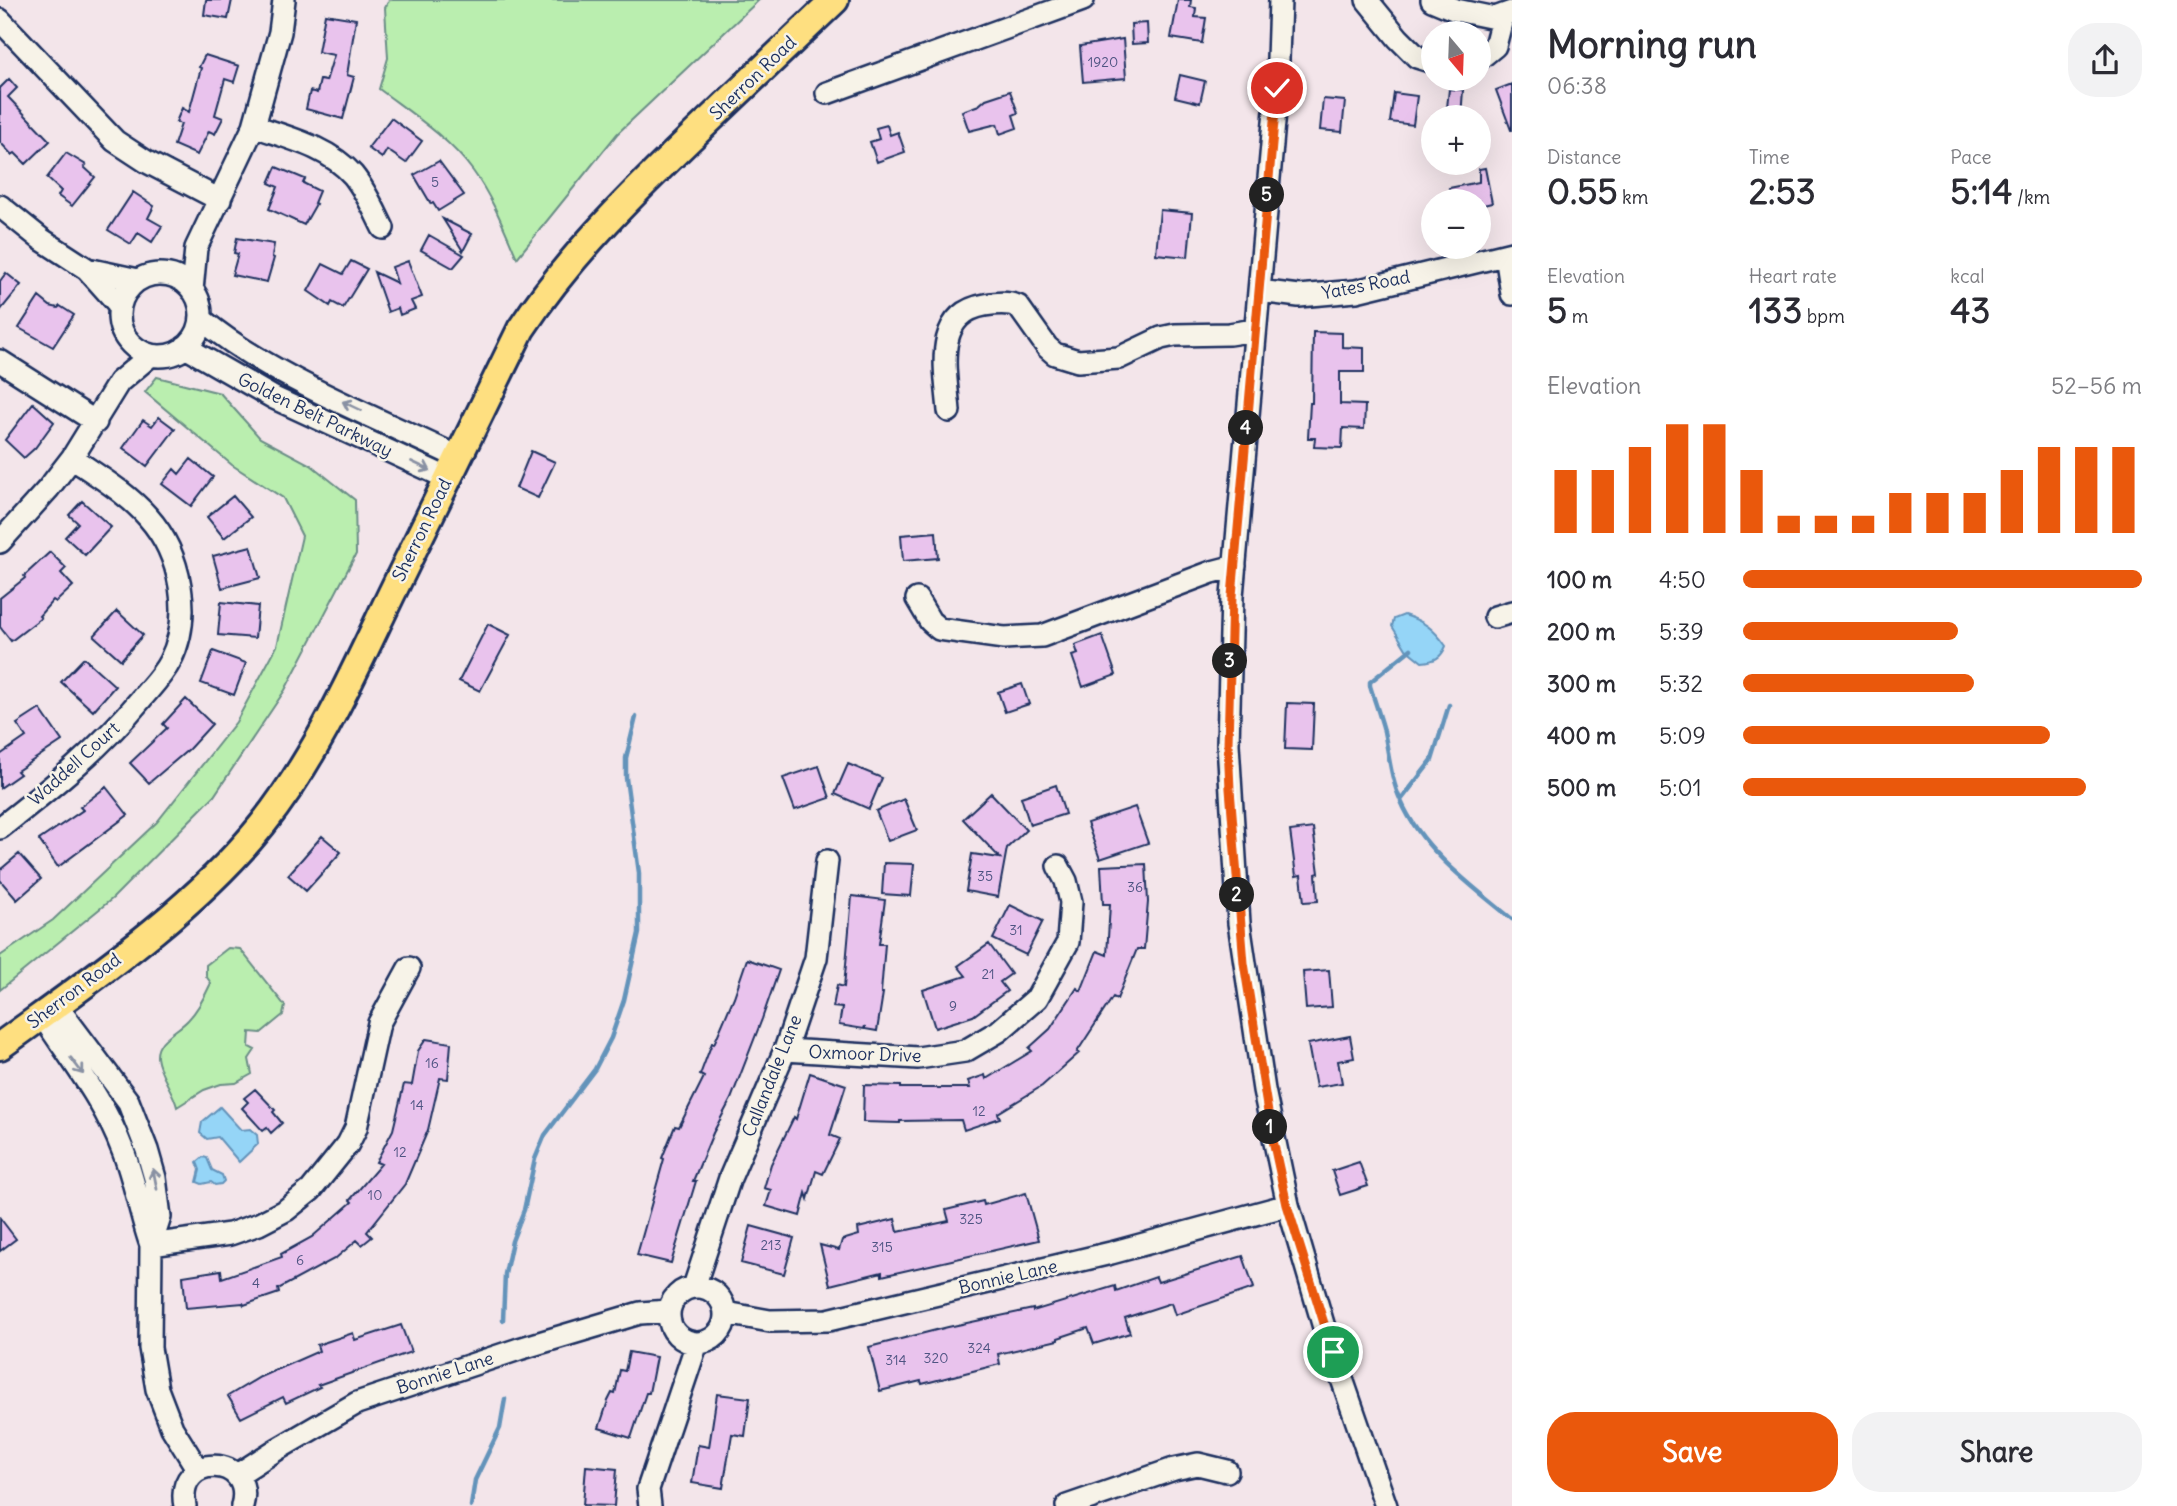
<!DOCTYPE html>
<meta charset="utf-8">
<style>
body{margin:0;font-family:Delius,sans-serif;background:#f2f2f3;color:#2b2b33;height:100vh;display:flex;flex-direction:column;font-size:26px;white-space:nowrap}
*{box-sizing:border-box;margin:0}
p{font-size:23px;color:#7c7c81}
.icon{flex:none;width:38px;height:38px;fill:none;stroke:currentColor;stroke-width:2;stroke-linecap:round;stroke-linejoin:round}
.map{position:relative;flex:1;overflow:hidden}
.sheet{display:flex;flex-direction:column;background:#fff;width:665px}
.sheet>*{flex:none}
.needle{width:46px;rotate:161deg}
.controls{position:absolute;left:1421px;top:21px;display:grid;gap:14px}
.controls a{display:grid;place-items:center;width:70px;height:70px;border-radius:50%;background:#fff;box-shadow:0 7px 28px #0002;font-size:35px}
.pin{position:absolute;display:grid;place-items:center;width:60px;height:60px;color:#fff;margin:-30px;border:4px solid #fff;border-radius:50%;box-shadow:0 2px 7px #0007}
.km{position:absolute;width:35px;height:35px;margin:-18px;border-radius:50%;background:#222;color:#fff;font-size:19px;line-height:35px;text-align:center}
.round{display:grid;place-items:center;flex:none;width:74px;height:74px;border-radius:28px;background:#f2f2f3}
.overview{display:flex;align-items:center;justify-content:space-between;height:119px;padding:0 35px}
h1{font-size:38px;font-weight:700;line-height:52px}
.figures{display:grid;grid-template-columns:repeat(3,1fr);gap:10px;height:119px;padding:7px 35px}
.figures div{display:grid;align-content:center}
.figures b{font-size:35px;font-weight:700}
.figures small{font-size:19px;font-weight:400}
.figures p{font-size:19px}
.chart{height:196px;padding:14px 35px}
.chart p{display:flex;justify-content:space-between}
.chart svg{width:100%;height:126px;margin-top:7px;stroke:#ea580c;stroke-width:6}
.action{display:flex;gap:14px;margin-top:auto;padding:14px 35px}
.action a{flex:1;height:80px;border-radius:28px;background:#ea580c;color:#fff;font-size:28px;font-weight:700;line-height:80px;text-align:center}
.action a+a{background:#f2f2f3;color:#2b2b33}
ul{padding:0 35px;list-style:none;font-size:23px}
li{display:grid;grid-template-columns:112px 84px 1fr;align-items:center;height:52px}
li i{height:18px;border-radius:9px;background:#ea580c}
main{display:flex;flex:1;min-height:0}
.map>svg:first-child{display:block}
</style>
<main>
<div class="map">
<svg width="1512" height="1506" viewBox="0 0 1512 1506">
<rect width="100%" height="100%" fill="#f3e5ea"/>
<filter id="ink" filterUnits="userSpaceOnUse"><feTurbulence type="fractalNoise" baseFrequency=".0143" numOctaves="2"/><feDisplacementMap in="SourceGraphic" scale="14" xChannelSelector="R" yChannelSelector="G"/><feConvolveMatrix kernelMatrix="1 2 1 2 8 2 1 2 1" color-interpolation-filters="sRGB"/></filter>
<g filter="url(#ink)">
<path fill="#baeeaf" stroke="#6a8e86" stroke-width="2" d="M389,0H759L617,134L517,258C504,228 492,197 473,171C448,137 412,114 379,89L388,58L385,8Z
M157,377L220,393L260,438L311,465L355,500L356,554L285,690L214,796L113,898L0,990V956L53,920L157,822L236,722L277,646L302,536L283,498L232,465L145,392Z
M228,948L240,949L285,1006L283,1015L261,1033L250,1032L249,1047L255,1050L249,1059L252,1074L236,1083L221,1084L204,1090L177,1107C173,1090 159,1075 157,1057C156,1039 177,1032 188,1020C198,1010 205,996 211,983L206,976V965Z"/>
<path fill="#95d5f7" stroke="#6493ba" stroke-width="2" d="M1404,615C1424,621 1434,629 1446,646C1441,658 1435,661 1422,662L1406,649L1392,626L1394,619Z
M220,1107L241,1130L250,1129L257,1135L258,1144L239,1162L218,1137L207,1139L200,1133L202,1122Z
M203,1157L207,1158L212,1170L222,1175L224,1181L221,1184L215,1185L211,1182L202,1184L197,1182L200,1170L197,1162Z"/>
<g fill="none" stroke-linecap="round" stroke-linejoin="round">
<path stroke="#6493ba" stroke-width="4.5" d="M1411,649L1370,682V686C1374,699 1379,713 1383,727C1389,752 1390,778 1401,801C1422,850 1472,886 1512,919
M1401,800L1432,760L1449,705
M503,1320L505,1274L512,1241L524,1210L535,1159L545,1135L595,1069L611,1038L624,1000L639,933V873L626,778V758L636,717
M471,1506L475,1480L500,1428L505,1399"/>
</g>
<path fill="#e9c3ed" stroke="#1b2f5e" stroke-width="2" d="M206,0H232L228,19L204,15Z
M1178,0H1191L1190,7L1196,8L1195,17L1206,18L1202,43L1171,38Z
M325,14L356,19L347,75L354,77L343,119L306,109L310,91L317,93L320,80L326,81L334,55L318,52Z
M1147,23L1148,43L1132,44L1131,24Z
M1123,39L1126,78L1083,82L1080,46Z
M205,55L239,66L234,82L225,79L215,115L223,118L215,134L209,131L197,155L174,145L181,124L176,122L182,108L189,112L201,68L199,67Z
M1180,75L1205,81L1200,103L1175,97Z
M9,79L17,88L8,97L50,141L26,164L15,153L12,155L0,142V88Z
M1512,84V130H1511L1496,90Z
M1449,89L1463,90L1461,117H1446Z
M1010,91L1018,113L1013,115L1017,128L1000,134L997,124L969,131L962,111L979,105L986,99Z
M1394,93L1417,96L1413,125L1390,122Z
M1323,99L1345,101L1342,132L1320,130Z
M391,118L422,141L406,163L387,150L382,158L368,148Z
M887,125L890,135L898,132L905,152L877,162L870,142L879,139L876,128Z
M66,153L86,165L84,167L95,177L72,206L58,196L61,191L47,178Z
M439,161L464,195L438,211L433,203L431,204L414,175Z
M276,167L305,179L303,183L319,191L314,203L316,204L304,225L269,209L278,187L269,183Z
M1485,168L1492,203L1479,206V201H1451L1449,188L1479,182V169Z
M133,192L154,206L148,218L162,226L152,242L138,233L131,244L108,230Z
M1160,210L1192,213L1188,257L1156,254Z
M443,219L472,234L463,251Z
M429,235L464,255L453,268L421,250Z
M237,238L274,244L272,257L274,258L267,282L232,275L238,254L234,253Z
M351,261L367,269L343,308L332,302L330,306L308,291L323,264L343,274Z
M408,261L422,297L411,301L415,309L400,315L398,308L388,312L374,272L397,283L392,267Z
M6,273L21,285L0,311V281Z
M39,297L50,306L58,308L60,306L74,315L53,347L19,328Z
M1313,332L1342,333V347L1364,348V372H1340V404L1365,405L1364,429L1343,428L1342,448L1314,447L1315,438H1308L1310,403H1312Z
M33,403L54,422L35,448L24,458L5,440Z
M159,417L175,429L147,466L123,448L143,420L152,426Z
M531,451L555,462L538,498L516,488Z
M191,459L213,477L191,506L162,484L174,469L179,474Z
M233,496L251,517L224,538L207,517Z
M82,501L111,527L85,555L65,537L78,523L69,515Z
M936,532L938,558L903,561L901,535Z
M251,546L260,578L222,588L213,556Z
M50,552L66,568L61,573L73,586L56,602L53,600L39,616L41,618L11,641L0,627V598L25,578L24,576Z
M221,602L258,606L255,638L218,635Z
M117,611L143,635L121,660L94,636Z
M488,624L510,635L480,691L459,681Z
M1102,635L1116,675L1083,687L1072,656L1078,654L1075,645Z
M213,651L246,663L234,695L201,683Z
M84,658L115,686L93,711L61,682Z
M1022,684L1029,704L1005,712L998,692Z
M186,699L212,724L189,749L149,783L130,763L167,728L163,724Z
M1287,703L1314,704L1312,750L1285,749Z
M40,709L62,741L17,771L20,774L0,788V755L26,737L17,724Z
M848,764L882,778L869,809L835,794Z
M819,766L830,798L795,810L783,778Z
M1056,785L1065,814L1030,825L1021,797Z
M106,787L128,815L58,867L39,840L83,810L80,807Z
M991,793L1026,830L1007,848L998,897L966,891L972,854L1000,858L963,819Z
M904,799L917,830L888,841L876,811Z
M1135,807L1148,843L1100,859L1087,823Z
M1313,828L1319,873L1316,874L1318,901L1304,902L1301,875L1296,876L1290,831Z
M322,836L341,852L306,891L288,875Z
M19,854L41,879L17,900L0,880V870Z
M884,863L914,864L911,896L882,894Z
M1146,864L1148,902L1144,949H1137L1117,999L1113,997L1077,1052L1079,1053L1042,1086L998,1113L1000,1118L964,1130L961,1120L900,1121V1123L863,1122L864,1085L901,1086V1088H970L968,1081L985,1075L986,1079L1032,1051L1029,1048L1050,1029L1077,988L1081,991L1097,951L1107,955L1110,904H1103L1101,866Z
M852,896L885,900L879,944H885L881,993H883L877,1031L865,1029V1026L864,1029L839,1025L842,1008L833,1007L837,985L844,987Z
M1010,905L1043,921L1026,955L993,939Z
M989,944L1011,974L1000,982L1007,991L973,1016L935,1028L923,990L966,976L958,966Z
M747,959L779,970L762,1019L731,1099L713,1133L693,1181H696L671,1263L637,1255L664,1159L662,1158L675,1126L679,1127L704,1077L700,1075L712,1043L714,1044L734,997Z
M1329,970L1332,1007L1306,1009L1303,972Z
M1350,1036L1354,1058L1338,1061L1342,1083L1316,1087L1308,1044Z
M426,1039L451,1043L448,1079L440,1078L428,1130L405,1184L367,1232L372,1237L362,1245L357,1240L336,1258L278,1289L279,1293L244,1305L243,1303L186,1308L183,1276L221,1270L222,1278L282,1257L281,1254L312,1237L352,1202L350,1200L381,1164L376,1162L393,1130L404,1084L412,1085L418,1051Z
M810,1073L846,1085L830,1135L840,1139L823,1174L816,1171L808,1199L806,1193L800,1216L766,1206L771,1190L764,1188L771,1164L794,1117L796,1119Z
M255,1089L275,1110L273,1112L282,1123L271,1133L267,1128L263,1131L242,1108L248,1102L244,1098Z
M1359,1162L1368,1186L1340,1195L1332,1171Z
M1026,1193L1039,1240L882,1276V1272L830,1285L820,1245L839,1250L842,1240L859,1235L858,1228L895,1219L898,1232L949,1221L946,1210L983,1201L984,1205Z
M0,1218L16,1239L0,1251Z
M751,1226L794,1238L784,1274L741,1263Z
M1243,1256L1254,1288L1175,1315L1171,1303L1125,1318L1130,1333L1094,1344L1088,1328L1058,1338V1340L998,1354L1000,1364L922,1384L921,1381L880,1391L869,1347L948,1327L1033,1309V1311L1115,1286L1116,1291L1156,1277L1158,1282Z
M401,1325L411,1352L318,1385L320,1387L286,1403L283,1397L241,1418L228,1396L260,1377L319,1351L317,1345L353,1333L355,1340Z
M629,1352L656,1357L649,1393H646L631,1438L599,1428L608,1401L612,1393L615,1394L620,1370L625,1371Z
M717,1394L750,1398L745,1436L732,1434L723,1488L692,1483L698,1445L709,1447Z
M586,1466L617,1469L614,1506L583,1505Z"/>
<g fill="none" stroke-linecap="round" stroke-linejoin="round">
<g stroke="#1b2f5e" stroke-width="26">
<path id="minor" d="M1280,0L1277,88L1232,596L1228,744L1239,923L1264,1090L1288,1205L1323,1324L1386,1506
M1367,0L1398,38L1417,57L1433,62
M1432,0L1456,10L1495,18L1512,12
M0,20L115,141L147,162L220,200
M1479,59L1495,46L1503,15
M827,93L1083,0
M254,126C289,138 328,147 353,175C366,191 374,210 383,228
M0,206L41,239L87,269L120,306
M1506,255L1512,294
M87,269L138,280
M119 315a41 41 0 1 1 82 0a41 41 0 1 1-82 0Z
M192,290L196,248L254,126L280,32L284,0
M1259,291L1299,296L1356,291L1512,253
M201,319C271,377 375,417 458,457
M185,347L274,398L447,478
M0,361L96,422
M949,411C946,372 932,314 985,305C997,303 1007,302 1018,306L1047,347L1055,354L1078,361L1119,358L1161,338L1175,335L1229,334L1255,330
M0,542L48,489L72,458L119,382L151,355
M917,599L930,621L939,629L1004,638L1042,636L1212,572L1235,566
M1495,617L1512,612
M0,828C51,788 100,749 141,699C151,687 163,675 170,661C193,616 181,554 148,517C127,493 98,476 72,458
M56,1005L128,1101L147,1150L155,1178L160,1217L151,1245L150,1348L157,1389L172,1428L198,1470
M42,1015C71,1060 104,1100 123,1151C135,1181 140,1214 151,1245
M785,1050L918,1058L965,1051L999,1031L1037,998L1068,942L1071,902L1066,881L1058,866
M151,1245L230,1234L259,1224L286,1210L311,1190L348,1144L356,1128L379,1023L409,968
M669 1315a28 28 0 1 1 56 0a28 28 0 1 1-56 0Z
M694,1287L730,1178L785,1050L816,958L827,861
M726,1313L770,1321L828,1320L1111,1253L1288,1205
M237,1475L276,1450L357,1403L519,1349L640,1313L669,1311
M185,1506C174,1451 256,1455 242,1506
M650,1506L648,1489L697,1343
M1067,1506L1174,1469L1198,1464L1227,1471"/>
</g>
<g stroke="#1b2f5e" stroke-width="32">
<path id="major" d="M0,1046C88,982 194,910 262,825C317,756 353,674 391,595C434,506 478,418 521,329C571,253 637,189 703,126C747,84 791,42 835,0"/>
</g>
<use href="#minor" stroke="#f7f3e8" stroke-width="21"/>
<use href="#major" stroke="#fedf80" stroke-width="26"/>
</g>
<defs><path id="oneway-shaft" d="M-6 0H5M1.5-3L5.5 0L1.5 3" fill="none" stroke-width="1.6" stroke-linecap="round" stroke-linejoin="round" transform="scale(1.75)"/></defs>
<g stroke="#8991a3">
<use href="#oneway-shaft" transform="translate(352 406) rotate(-155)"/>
<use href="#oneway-shaft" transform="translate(421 466) rotate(25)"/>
<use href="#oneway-shaft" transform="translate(77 1066) rotate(53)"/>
<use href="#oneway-shaft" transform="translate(155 1179) rotate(-101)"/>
</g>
</g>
<g fill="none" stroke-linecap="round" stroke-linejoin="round" filter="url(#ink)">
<g stroke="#fff" stroke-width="14">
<path id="route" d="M1277,88L1232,596L1228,744L1230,789L1244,963L1271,1131L1287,1205L1333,1352"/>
</g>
<use href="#route" stroke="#ea580c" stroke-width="9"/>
</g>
<g text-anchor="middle" stroke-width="5" stroke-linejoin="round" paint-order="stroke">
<g font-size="14" fill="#4e5482">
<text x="1103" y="67">1920</text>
<text x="435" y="187">5</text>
<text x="985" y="881">35</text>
<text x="1135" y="892">36</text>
<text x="1016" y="935">31</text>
<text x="988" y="979">21</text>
<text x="953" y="1011">9</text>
<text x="432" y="1068">16</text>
<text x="417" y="1110">14</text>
<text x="979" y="1116">12</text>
<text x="400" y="1157">12</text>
<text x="375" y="1200">10</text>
<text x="971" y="1224">325</text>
<text x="771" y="1250">213</text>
<text x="882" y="1252">315</text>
<text x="300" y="1265">6</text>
<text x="256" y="1288">4</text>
<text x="979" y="1353">324</text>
<text x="936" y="1363">320</text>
<text x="896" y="1365">314</text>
</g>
<g font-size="18" fill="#1b2f5e" stroke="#f7f3e8">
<text transform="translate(753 78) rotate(-44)" y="6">Sherron Road</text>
<text transform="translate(1366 285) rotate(-11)" y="6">Yates Road</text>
<text transform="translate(315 415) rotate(26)" y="6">Golden Belt Parkway</text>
<text transform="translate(422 530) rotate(-64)" y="6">Sherron Road</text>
<text transform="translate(74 764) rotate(-42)" y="6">Waddell Court</text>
<text transform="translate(74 991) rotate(-37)" y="6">Sherron Road</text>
<text transform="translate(865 1054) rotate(2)" y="6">Oxmoor Drive</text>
<text transform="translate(772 1076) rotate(-68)" y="6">Callandale Lane</text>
<text transform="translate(1008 1277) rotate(-13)" y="6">Bonnie Lane</text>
<text transform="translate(445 1373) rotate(-18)" y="6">Bonnie Lane</text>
</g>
</g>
</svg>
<div class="controls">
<a><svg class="needle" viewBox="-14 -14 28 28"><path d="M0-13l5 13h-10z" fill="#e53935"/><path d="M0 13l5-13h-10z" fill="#7c7c81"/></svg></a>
<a>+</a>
<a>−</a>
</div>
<div class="pin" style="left:1333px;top:1352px;background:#1e9e55"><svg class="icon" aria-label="arrive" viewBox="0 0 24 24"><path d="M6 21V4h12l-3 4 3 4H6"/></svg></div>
<div class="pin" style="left:1277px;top:88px;background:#d93025"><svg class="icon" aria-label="check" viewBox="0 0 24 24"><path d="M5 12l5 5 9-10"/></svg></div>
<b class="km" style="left:1270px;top:1127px">1</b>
<b class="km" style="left:1237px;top:895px">2</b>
<b class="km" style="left:1230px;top:661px">3</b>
<b class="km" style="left:1246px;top:428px">4</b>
<b class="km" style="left:1267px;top:195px">5</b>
</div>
<section class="sheet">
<div class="overview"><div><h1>Morning run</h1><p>06:38</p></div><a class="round"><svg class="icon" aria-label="share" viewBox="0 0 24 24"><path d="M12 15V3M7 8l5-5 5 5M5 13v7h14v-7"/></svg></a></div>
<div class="figures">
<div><p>Distance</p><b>0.55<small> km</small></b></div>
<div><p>Time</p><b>2:53</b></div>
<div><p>Pace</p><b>5:14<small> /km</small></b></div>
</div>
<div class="figures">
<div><p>Elevation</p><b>5<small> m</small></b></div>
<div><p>Heart rate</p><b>133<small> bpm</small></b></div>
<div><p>kcal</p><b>43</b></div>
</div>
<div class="chart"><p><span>Elevation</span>52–56 m</p>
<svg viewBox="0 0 160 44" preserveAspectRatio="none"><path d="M5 44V22M15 44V22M25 44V14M35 44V6M45 44V6M55 44V22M65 44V38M75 44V38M85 44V38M95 44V30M105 44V30M115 44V30M125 44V22M135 44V14M145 44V14M155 44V14"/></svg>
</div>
<ul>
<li><b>100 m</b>4:50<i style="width:100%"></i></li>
<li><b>200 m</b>5:39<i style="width:54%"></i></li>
<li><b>300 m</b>5:32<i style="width:58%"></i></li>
<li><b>400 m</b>5:09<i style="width:77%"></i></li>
<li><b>500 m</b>5:01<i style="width:86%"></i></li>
</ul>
<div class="action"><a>Save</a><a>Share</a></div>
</section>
</main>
